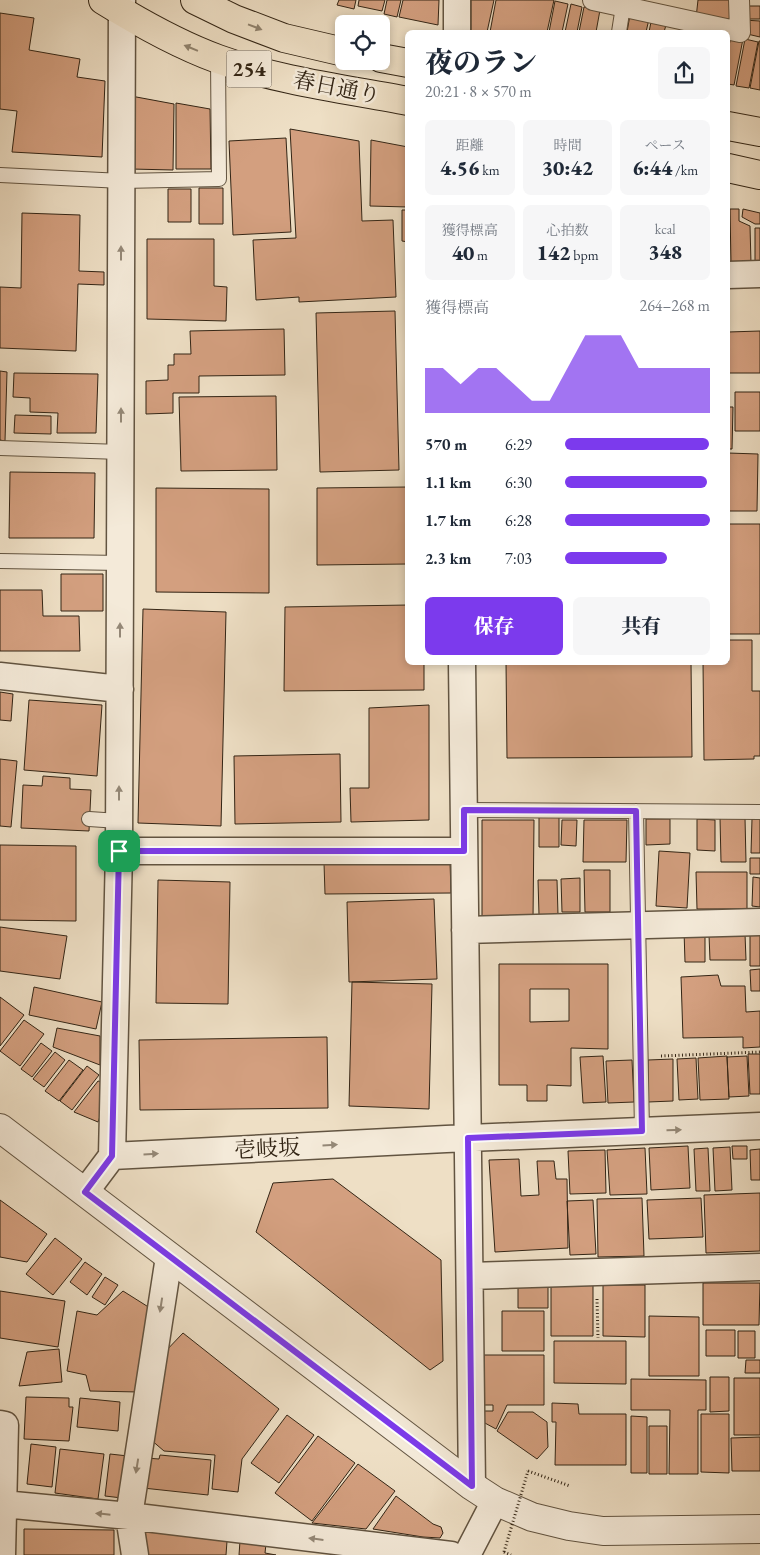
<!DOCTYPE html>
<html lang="ja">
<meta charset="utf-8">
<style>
body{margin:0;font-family:"EB Garamond","Noto Serif JP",serif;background:#f6f6f7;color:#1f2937;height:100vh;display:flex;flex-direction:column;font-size:19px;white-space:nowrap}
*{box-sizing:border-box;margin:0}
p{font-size:16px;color:#747a83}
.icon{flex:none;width:28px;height:28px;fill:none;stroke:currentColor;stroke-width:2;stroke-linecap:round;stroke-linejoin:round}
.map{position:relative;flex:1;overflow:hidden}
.sheet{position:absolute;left:405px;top:30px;width:325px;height:635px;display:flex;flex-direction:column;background:#fff;border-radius:8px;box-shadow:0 2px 8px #0003}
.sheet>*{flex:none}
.tools{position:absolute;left:335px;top:15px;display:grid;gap:10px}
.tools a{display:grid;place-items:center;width:55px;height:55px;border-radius:8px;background:#fff;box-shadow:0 2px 8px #0003;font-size:25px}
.pin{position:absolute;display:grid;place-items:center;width:42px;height:42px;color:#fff;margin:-21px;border-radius:10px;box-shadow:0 2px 8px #0006}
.round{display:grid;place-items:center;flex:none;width:52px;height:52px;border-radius:8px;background:#f6f6f7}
.headline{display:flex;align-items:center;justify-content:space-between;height:85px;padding:0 20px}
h1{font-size:28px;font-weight:800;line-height:38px}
.figures{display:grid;grid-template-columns:repeat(3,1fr);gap:8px;height:85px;padding:5px 20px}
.figures div{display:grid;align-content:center;border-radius:8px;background:#f6f6f7;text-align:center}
.figures b{font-size:21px;font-weight:800}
.figures small{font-size:14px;font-weight:400}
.figures p{font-size:14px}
.chart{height:140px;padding:10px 20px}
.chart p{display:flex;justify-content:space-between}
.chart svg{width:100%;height:90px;margin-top:5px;fill:#7c3aed;opacity:.7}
.cta{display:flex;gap:10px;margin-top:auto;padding:10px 20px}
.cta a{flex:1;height:58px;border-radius:8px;background:#7c3aed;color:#fff;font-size:20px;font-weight:800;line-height:58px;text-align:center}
.cta a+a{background:#f6f6f7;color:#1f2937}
ul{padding:0 20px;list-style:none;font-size:16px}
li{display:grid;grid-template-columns:80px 60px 1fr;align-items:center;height:38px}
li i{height:12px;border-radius:6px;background:#7c3aed}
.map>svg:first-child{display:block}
</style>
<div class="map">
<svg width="760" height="1555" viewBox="0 0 760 1555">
<rect width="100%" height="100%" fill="#eedfc5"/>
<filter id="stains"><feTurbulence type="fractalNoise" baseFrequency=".004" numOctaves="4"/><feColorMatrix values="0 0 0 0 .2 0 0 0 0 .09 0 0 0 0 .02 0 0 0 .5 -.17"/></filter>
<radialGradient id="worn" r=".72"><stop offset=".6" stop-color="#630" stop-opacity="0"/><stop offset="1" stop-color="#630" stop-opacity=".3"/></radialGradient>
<path fill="#d39f7f" stroke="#332515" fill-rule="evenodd" d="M339,0H356L354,9L337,5Z
M359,0H385L382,11L358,6Z
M387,0H401L397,17L384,14Z
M403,0H439L438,25L399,17Z
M471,0H494L487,32H471Z
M496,0H554L547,32H490Z
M698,0H735L731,23L696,18Z
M555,1L568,4L562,32H549Z
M571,4L582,7L577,32H565Z
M745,6H760V19H745Z
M584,7L600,10L596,32H579Z
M0,13L34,18L29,50L80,59L77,77L105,81L102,157L12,152L17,111L0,109Z
M630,15L649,19L646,32H627Z
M743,20L760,21V37L743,33Z
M651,22L666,25L664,32H649Z
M731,36L743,39L734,85L728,84V51Z
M745,39L758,42L749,88L736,86Z
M759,41H760V90L750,88Z
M131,96L174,104L173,170L131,169Z
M176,103L210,109L211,169H176Z
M290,129L359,141L362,221L393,220L396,297L299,302V297L256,300L253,240L296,238Z
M286,138L291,232L233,235L229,141Z
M371,140L408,147V207L370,206Z
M199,188H223V224H199Z
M168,189H191V222H168Z
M730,209H739V221L750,226L751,263L731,264Z
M743,209L760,213V224H755L742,217Z
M402,210H408V242L402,241Z
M22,213L80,215L79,271L104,272V285L78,284L76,351L0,348V287L21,288Z
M755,228H760V262H755Z
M147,239H214V286L227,287L226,321L147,319Z
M395,311L399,470L320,472L316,313Z
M284,329L285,375L199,376V393H173V413L146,414V381L168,380V365H174V354H191L190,331Z
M760,331V373H728V332Z
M0,371L7,372L5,441L0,440Z
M14,373L98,374L96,433H57L58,413L30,412V398L13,397Z
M735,392H760V431H735Z
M276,396L277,470L181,471L179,397Z
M728,407H733L732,449H728Z
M15,415L51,416V434L14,433Z
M728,453L758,454L757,511H728Z
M10,472L95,473L94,538H9Z
M408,487V564L317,565V488Z
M156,488L269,489V593L156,592Z
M728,524H760V634H728Z
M61,574H103V611H61Z
M0,590H42L43,616H79L80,651H0Z
M408,605V662H424V690L284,691L285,607Z
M143,609L226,612L221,826L138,823Z
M728,640H752V691H760V756H754V759L704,760L703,662H728Z
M506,662H691L692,757L507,758Z
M0,692L13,694L11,721L0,720Z
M29,700L102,705L97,776L24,770Z
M429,705V820L351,822L350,788H369V708Z
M340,754L341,822L235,824L234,756Z
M0,759L17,761L11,827L0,826Z
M43,776L70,778V789L91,790L89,831L21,828L23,785L42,786Z
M539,814L559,815V847H539Z
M720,818H745L746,862H721Z
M646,819H670V844L646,845Z
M697,819L715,820V851L697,850Z
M752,819H760V853H751Z
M482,820H534L533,920H482Z
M562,820H577L576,846L561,845Z
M584,820H627L626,862H583Z
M0,845L76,846V921L0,920Z
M659,851L690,853L687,908L656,906Z
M750,858H760V874H750Z
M450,861L451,893L325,894L324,863Z
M584,870H610V912H585Z
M696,872H747V909H697Z
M753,877L760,878V907L752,906Z
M580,878V912H562L561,879Z
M158,880L230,882L228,1004L156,1003Z
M538,880H557L558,915H539Z
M434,899L437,979L349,982L347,902Z
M0,927L67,936L60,979L0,971Z
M684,931H705V962H685Z
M750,931H760V966H750Z
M745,934L746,960H710L709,935Z
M499,964H608V1049L571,1048V1086L547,1085V1101H527V1085H499ZM530,989H569V1021L530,1022Z
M760,969V991H751L750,970Z
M718,975L721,986H745L746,1012L760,1011V1047L743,1048V1037L683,1038L681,977Z
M352,982L432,984L429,1109L349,1106Z
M34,987L102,1002L96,1029L29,1015Z
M0,997L24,1015L0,1046Z
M24,1020L44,1034L20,1066L0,1051Z
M57,1028L100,1036V1065L53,1047Z
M327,1037L328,1108L140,1110L139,1040Z
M41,1043L52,1051L32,1077L21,1069Z
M55,1052L65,1060L44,1087L33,1079Z
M748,1054H760V1094H750Z
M603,1056L606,1102L583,1103L580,1057Z
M727,1056L729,1099L700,1100L698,1058Z
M747,1056L749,1096L729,1097L727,1057Z
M696,1058L698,1099L679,1100L677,1059Z
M673,1059V1101L648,1102V1060Z
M69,1060L83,1070L59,1101L45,1091Z
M632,1060L634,1102L608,1103L606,1061Z
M87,1066L99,1075L72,1110L60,1101Z
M98,1081L102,1082V1111L98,1122L74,1112Z
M688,1146L690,1188L651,1190L649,1148Z
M732,1146H747V1159H733Z
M730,1147L732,1190L715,1191L713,1148Z
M645,1148L647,1194L610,1195L607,1150Z
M708,1148L710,1191H696L694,1149Z
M760,1149V1180H751L750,1150Z
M605,1150L606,1193L570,1194L568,1151Z
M519,1159L521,1196L539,1195L537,1161H554L556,1179H567L568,1248L495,1252L489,1160Z
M333,1179L441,1260L443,1361L430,1370L256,1232L273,1183Z
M760,1193V1251L706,1253L704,1195Z
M642,1198L644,1256L598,1257L597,1199Z
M701,1198L703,1237L649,1239L647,1200Z
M0,1200L47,1234L27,1262L0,1257Z
M593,1200L596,1254L570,1255L567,1201Z
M55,1238L82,1259L53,1295L26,1274Z
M85,1262L102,1274L87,1295L70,1282Z
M105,1277L118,1285L105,1305L92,1297Z
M703,1283H760L759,1325H703Z
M518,1285H548V1308H518Z
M551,1285H593V1336H551Z
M603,1285H645V1337L603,1336Z
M0,1291L65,1301L58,1347L0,1338Z
M123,1291L150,1308L139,1392L90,1391L86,1375L67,1371L77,1311L97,1315Z
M502,1311H544V1351H502Z
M649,1316L699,1317V1376H649Z
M706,1330H735V1356H706Z
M738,1331H755V1358H738Z
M183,1333L279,1409L242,1459L238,1492L212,1489L215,1455L164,1451L150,1439L162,1355Z
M554,1341H626V1384L554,1383Z
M59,1349L62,1382L19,1386L27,1352Z
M484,1355H544V1405H507L496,1429L483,1422L484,1411H493V1405H483Z
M746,1360H760V1373H745Z
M710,1377H729V1411L710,1412Z
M734,1378H760V1435H734Z
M631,1379L706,1380V1410H698V1474H669L670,1410H631Z
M26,1397L69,1398V1407H73L69,1441L24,1439Z
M80,1398L120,1402L118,1431L77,1427Z
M552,1403L578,1404L579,1414H626V1465H555L556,1422H552Z
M508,1412H533L547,1422L548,1447L537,1459L497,1431Z
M701,1414H729V1473L701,1472Z
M287,1415L314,1435L279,1483L251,1463Z
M631,1416L647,1417V1473H631Z
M649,1426H667V1474H649Z
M318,1436L355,1463L312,1521L275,1493Z
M760,1437V1471H732L731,1438Z
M31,1444L56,1447L52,1487L27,1484Z
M60,1449L104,1454L98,1499L55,1493Z
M110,1454L128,1456L122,1498L105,1496Z
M160,1455L211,1460L208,1495L143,1488L146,1458L159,1459Z
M358,1464L395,1491L366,1529L312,1523Z
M396,1496L433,1524L441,1527L443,1533L440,1538L423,1537L373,1529Z
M24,1529L114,1530V1555H24Z
M145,1529L190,1534L189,1537L227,1541L226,1555H143Z
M240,1541L266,1544L265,1553L276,1555H239Z"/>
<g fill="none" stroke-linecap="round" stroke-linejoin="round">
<g stroke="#625441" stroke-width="16">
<path id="service" d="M619,32L624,0
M0,175L122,181L219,179L218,59
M0,448L121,452
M0,561L120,563
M464,810L760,812
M636,811L642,1131
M89,819L119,821"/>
</g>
<g stroke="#625441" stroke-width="22">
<path id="pedestrian" d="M593,0L740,32L739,0"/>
</g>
<g stroke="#625441" stroke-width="29">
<path id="minor" d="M457,0V32
M728,275L760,274
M462,662L472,1486
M0,676L120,689
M119,851H464
M465,930L760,922
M112,1156L119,851L122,0
M85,1192L112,1156L446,1139L760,1126
M470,1276L760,1267
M0,1424L5,1425L2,1555
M3,1504L129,1516L451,1555
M135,1555L129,1516L169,1257
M467,1555L495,1501"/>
</g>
<g stroke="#625441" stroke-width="30">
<path id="tertiary" d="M0,1128L472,1486L495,1501L532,1517L569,1526L603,1531L760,1529"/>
</g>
<g stroke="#332515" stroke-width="30">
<path id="trunk" d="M103,0C140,23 177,44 218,59C279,81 345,89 408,101
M195,0L234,19L284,38L344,52
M381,58L408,63
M728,126L760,132
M728,168L760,175"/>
</g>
<path stroke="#332515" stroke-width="3" stroke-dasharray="1 2.5" stroke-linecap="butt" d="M661,1056L760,1052
M597,1299L598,1338
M528,1471L570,1486
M504,1552L511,1555"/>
<use href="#service" stroke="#f4ead9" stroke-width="14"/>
<use href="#pedestrian" stroke="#f4ead9" stroke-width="20"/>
<use href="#minor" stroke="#f4ead9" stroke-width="26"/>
<use href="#tertiary" stroke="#f4ead9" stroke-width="28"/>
<use href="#trunk" stroke="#eedfc5" stroke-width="28"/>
<path stroke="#332515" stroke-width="3" stroke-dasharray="1 2.5" stroke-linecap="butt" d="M504,1552L528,1471"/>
</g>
<defs><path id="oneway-solid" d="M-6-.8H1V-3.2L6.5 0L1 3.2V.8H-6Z" transform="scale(1.25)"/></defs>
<g fill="#90826d">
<use href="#oneway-solid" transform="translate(255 27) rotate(21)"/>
<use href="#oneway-solid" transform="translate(191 48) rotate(-158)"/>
</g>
<g fill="#948877">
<use href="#oneway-solid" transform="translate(121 253) rotate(-90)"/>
<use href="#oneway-solid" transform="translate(121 415) rotate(-90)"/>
<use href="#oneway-solid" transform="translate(120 630) rotate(-90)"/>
<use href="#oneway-solid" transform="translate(119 793) rotate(-90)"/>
<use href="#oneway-solid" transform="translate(674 1130) rotate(-2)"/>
<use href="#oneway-solid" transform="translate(330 1145) rotate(-3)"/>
<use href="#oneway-solid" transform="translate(151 1154) rotate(-3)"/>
<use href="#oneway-solid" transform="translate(161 1305) rotate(99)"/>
<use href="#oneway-solid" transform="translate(137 1466) rotate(99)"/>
<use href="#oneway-solid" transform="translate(103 1514) rotate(-174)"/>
<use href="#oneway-solid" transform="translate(316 1539) rotate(-173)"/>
</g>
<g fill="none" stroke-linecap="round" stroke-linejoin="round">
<g stroke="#fff" stroke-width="10">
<path id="route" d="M464,810L636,811L642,1131L468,1138L472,1486L85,1192L112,1156L119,851H464Z"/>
</g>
<use href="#route" stroke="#7c3aed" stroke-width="6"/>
</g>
<g text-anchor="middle" stroke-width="5" stroke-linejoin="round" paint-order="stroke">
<rect fill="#f4ead9" stroke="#6d6050" stroke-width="1" x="226.5" y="50.5" width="45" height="37" rx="4"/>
<g font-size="21" font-weight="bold" fill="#332515">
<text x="249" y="76">254</text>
</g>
<g font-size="22" fill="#332515" stroke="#f4ead9">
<text transform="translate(337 87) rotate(11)" y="8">春日通り</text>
<text transform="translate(267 1148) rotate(-3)" y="8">壱岐坂</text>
</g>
</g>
<rect width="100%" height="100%" filter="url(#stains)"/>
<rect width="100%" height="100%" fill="url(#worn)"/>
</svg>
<div class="tools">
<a><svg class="icon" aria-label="locate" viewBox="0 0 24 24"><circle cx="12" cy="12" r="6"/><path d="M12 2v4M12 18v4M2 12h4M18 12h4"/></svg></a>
</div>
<div class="pin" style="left:119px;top:851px;background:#1e9e55"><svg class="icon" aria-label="arrive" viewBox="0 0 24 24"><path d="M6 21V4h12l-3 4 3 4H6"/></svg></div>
<section class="sheet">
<div class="headline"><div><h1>夜のラン</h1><p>20:21 · 8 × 570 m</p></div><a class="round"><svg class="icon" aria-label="share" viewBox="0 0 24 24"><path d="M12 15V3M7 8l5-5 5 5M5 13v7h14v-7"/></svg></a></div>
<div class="figures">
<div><p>距離</p><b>4.56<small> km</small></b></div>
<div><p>時間</p><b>30:42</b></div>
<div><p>ペース</p><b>6:44<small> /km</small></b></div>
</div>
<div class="figures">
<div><p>獲得標高</p><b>40<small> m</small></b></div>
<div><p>心拍数</p><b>142<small> bpm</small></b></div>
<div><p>kcal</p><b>348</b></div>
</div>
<div class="chart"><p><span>獲得標高</span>264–268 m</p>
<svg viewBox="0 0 160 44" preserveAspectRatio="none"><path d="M0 44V22L10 22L20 30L30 22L40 22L50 30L60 38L70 38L80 22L90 6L100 6L110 6L120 22L130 22L140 22L150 22L160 22V44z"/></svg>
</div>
<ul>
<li><b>570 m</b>6:29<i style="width:99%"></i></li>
<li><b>1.1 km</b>6:30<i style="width:98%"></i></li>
<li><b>1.7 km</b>6:28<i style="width:100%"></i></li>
<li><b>2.3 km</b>7:03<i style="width:70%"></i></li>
</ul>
<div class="cta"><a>保存</a><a>共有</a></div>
</section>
</div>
